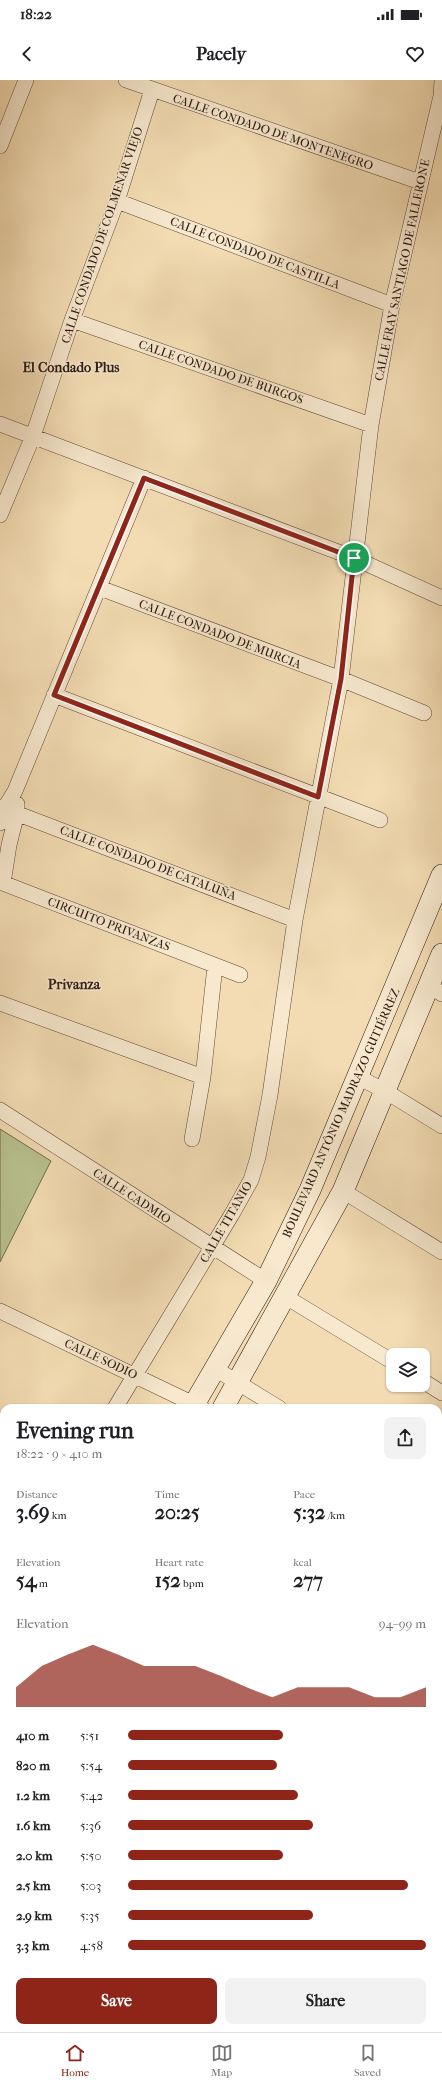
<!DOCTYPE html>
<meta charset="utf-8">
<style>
body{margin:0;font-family:"IM FELL French Canon",serif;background:#f2f2f2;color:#202124;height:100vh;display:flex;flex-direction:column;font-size:15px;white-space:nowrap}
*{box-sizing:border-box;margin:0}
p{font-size:13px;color:#757577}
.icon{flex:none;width:22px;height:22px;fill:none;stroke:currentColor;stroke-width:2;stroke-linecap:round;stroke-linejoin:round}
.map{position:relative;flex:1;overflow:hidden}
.drawer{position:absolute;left:0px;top:1324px;width:442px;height:628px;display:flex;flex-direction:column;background:#fff;border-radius:12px 12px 0 0;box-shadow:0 1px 3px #0004}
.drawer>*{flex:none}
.tools{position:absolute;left:386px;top:1268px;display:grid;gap:8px}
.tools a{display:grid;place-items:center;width:44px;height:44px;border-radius:8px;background:#fff;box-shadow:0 1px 3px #0004;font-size:20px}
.pin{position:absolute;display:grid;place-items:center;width:34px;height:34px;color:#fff;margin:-17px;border:2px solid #fff;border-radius:50%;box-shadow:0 1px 4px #0007}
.round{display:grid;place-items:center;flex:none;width:42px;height:42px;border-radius:8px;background:#f2f2f2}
.headline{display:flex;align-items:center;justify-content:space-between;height:68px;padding:0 16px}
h1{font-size:22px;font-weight:700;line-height:30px}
.stats{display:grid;grid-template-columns:repeat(3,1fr);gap:6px;height:68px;padding:4px 16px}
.stats div{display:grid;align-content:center}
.stats b{font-size:20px;font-weight:700}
.stats small{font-size:11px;font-weight:400}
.stats p{font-size:11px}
.chart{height:112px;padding:8px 16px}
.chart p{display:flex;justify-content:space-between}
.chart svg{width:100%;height:72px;margin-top:4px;fill:#8f2418;opacity:.7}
.cta{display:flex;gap:8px;margin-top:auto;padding:8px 16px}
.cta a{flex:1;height:46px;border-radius:8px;background:#8f2418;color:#fff;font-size:16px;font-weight:700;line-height:46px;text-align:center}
.cta a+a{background:#f2f2f2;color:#202124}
ul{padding:0 16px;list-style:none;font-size:13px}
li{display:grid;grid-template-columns:64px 48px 1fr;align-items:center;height:30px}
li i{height:10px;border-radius:5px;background:#8f2418}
.status{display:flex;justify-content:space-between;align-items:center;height:28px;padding:0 20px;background:#fff;direction:ltr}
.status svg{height:11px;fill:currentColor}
header{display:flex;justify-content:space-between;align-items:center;height:52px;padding:0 16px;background:#fff;font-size:18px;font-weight:700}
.tabs{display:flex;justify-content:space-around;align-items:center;height:56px;border-top:1px solid #e0e0e0;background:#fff;font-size:11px;color:#757577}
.tabs a{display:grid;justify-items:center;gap:2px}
.tabs .active{color:#8f2418}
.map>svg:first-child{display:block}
</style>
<div class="status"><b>18:22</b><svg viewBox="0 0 49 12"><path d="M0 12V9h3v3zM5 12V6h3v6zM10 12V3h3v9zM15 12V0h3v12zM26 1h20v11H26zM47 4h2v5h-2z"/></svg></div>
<header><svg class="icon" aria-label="back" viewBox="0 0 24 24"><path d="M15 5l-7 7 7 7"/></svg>Pacely<svg class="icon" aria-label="heart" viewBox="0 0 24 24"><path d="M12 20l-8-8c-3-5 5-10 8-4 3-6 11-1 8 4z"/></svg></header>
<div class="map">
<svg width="442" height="1952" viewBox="0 0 442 1952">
<rect width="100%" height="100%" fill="#f3dcb3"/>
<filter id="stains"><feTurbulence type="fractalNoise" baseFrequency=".005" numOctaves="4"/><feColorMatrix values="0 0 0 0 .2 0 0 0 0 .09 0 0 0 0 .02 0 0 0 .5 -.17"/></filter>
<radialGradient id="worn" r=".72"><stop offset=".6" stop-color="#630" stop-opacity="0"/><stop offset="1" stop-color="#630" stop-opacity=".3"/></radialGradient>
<path fill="#b8c18f" stroke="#726d50" d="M0,1049L51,1081L0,1182Z"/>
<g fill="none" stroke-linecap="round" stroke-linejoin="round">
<g stroke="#5e4a39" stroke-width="16">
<path id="street" d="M126,0L420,102
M0,66L26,0
M117,121L392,225
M72,240L371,345
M0,344L354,478L442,518
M0,435L33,356L72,240L117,121L152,10
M100,508L341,599L424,633
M54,615L380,740
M0,727L295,840
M0,743L4,729L15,711L144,398
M0,802L240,895
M3,803L9,765L17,733V724
M428,905L442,914
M0,923L203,997
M358,997L385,1011L442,1046
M0,1030L266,1201
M192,1059L203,997L215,886
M343,1111L442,1172
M286,1217L393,1282
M0,1231L202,1328
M214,1288L279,1328
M423,1301L442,1313
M115,1328L232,1134L251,1100L258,1077L270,1015L295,840L341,599L371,345L392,225L441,16L442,1
M0,1355L4,1357
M438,1426L442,1429
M0,1454L4,1456
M0,1522L4,1516
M438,1545L442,1547
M438,1665L442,1668
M438,1715L442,1708
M0,1742L4,1744
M438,1830L442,1832
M0,1860L4,1862
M438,1942L442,1944
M169,1948L177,1952
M300,1952L302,1948"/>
</g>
<g stroke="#2c1910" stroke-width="22">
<path id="secondary" d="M192,1328L266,1201L310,1110L442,795
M223,1328L343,1111L442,874
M0,1668L4,1661
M0,1730L4,1723"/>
</g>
<use href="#street" stroke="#f7e8ce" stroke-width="15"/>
<use href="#secondary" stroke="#f7e8ce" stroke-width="21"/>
</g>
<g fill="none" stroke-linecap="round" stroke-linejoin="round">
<g stroke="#fff" stroke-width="8">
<path id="route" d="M144,398L354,478L341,599L318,717L54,615Z"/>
</g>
<use href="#route" stroke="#8f2418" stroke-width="5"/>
</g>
<g text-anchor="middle" stroke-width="3" stroke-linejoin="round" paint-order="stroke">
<g font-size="12" fill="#2c1910" stroke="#f7e8ce">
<text transform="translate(273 52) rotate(19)" y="4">CALLE CONDADO DE MONTENEGRO</text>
<text transform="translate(102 155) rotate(-71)" y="4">CALLE CONDADO DE COLMENAR VIEJO</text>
<text transform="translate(255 173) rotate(21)" y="4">CALLE CONDADO DE CASTILLA</text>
<text transform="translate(402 190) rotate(-78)" y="4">CALLE FRAY SANTIAGO DE FALLERONE</text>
<text transform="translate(221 292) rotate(19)" y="4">CALLE CONDADO DE BURGOS</text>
<text transform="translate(220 554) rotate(21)" y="4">CALLE CONDADO DE MURCIA</text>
<text transform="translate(148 783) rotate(21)" y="4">CALLE CONDADO DE CATALUÑA</text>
<text transform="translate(109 844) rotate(21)" y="4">CIRCUITO PRIVANZAS</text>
<text transform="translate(341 1033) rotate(-66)" y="4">BOULEVARD ANTÔNIO MADRAZO GUTIÉRREZ</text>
<text transform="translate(132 1116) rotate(33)" y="4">CALLE CADMIO</text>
<text transform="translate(226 1142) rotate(-60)" y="4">CALLE TITANIO</text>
<text transform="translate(101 1279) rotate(25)" y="4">CALLE SODIO</text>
</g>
<g font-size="14" font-weight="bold" fill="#2c1910" stroke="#f7e8ce">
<text x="71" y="292">El Condado Plus</text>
<text x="74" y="909">Privanza</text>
</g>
</g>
<rect width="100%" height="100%" filter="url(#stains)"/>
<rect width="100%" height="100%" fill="url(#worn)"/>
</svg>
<div class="tools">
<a><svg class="icon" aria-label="layers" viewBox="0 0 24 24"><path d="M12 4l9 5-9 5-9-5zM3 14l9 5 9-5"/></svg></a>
</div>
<div class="pin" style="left:354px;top:478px;background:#1e9e55"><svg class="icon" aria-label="arrive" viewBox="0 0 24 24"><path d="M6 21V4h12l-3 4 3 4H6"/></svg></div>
<section class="drawer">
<div class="headline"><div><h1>Evening run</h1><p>18:22 · 9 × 410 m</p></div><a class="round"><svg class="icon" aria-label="share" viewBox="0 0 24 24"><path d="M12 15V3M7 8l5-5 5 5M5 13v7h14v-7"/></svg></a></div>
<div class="stats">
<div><p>Distance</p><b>3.69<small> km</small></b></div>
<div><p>Time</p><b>20:25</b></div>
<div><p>Pace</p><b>5:32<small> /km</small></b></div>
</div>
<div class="stats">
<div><p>Elevation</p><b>54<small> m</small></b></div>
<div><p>Heart rate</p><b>152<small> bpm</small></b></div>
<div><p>kcal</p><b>277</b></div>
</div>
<div class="chart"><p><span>Elevation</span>94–99 m</p>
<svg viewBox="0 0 160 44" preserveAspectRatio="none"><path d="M0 44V32L10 19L20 12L30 6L40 12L50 19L60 19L70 19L80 25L90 32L100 38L110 32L120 32L130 32L140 38L150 38L160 32V44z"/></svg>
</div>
<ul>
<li><b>410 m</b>5:51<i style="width:52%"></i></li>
<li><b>820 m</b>5:54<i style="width:50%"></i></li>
<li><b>1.2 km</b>5:42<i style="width:57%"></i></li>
<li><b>1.6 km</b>5:36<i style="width:62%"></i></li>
<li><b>2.0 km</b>5:50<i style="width:52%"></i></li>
<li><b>2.5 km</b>5:03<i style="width:94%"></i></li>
<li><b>2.9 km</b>5:35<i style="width:62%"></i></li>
<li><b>3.3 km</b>4:58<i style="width:100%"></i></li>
</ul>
<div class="cta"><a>Save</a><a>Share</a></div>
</section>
</div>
<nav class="tabs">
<a class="active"><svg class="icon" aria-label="home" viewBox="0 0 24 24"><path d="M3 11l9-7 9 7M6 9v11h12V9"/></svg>Home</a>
<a><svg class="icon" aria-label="map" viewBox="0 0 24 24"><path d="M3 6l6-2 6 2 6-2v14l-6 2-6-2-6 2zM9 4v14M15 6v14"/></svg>Map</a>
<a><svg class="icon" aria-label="saved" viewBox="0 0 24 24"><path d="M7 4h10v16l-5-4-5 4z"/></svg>Saved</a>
</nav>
